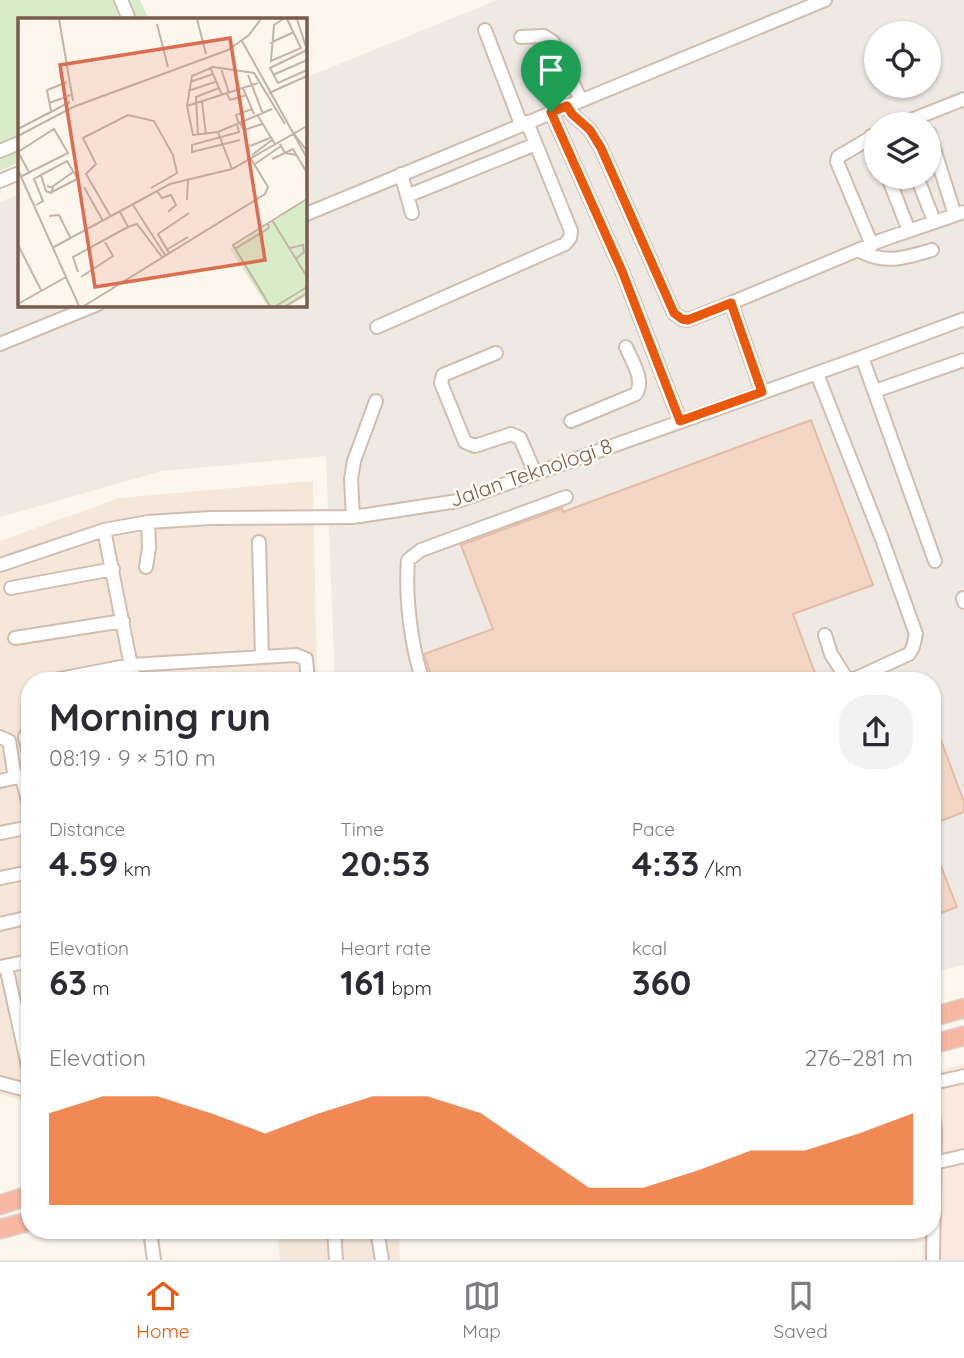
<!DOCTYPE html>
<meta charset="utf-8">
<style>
body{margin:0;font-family:Quicksand,sans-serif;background:#f2f2f3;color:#2b2b33;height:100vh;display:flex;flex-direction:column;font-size:26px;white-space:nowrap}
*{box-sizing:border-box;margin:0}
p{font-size:23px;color:#7c7c81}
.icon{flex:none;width:38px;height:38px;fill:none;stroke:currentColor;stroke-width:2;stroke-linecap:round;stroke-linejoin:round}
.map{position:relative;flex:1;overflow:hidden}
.side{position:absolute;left:21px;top:672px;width:920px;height:567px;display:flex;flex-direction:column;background:#fff;border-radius:28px;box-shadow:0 2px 5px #0004}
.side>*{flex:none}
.tools{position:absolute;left:864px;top:21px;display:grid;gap:14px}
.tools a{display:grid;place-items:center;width:77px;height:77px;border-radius:50%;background:#fff;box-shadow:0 2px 5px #0004;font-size:35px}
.pin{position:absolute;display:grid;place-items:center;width:60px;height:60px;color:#fff;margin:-72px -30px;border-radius:50% 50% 50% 0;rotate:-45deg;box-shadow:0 0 7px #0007}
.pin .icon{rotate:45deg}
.round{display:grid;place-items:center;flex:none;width:74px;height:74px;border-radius:28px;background:#f2f2f3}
.headline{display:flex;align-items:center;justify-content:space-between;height:119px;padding:0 28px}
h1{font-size:38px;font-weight:700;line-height:52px}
.metrics{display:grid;grid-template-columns:repeat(3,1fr);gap:10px;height:119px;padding:7px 28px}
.metrics div{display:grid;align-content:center}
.metrics b{font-size:35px;font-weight:700}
.metrics small{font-size:19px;font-weight:400}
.metrics p{font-size:19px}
.chart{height:196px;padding:14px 28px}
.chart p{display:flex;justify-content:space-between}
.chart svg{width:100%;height:126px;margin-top:7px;fill:#ea580c;opacity:.7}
.tab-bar{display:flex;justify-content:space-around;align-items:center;height:98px;border-top:2px solid #e1e1e2;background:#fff;font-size:19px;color:#7c7c81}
.tab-bar a{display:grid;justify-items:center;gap:4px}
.tab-bar .selected{color:#ea580c}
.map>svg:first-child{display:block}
</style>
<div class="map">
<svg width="964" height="1260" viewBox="0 0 964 1260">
<rect width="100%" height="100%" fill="#fdf6ec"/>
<path fill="#f5e8da" d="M313,481L317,681H30V1103L0,1094V541L119,498Z
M277,1230H399L400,1260H280Z"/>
<path fill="#fde8e0" d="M964,1064V1260H922L923,1230H933V1072Z"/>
<path fill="#efe9e4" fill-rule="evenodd" d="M497,0H964V965L933,972V681H818L793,614L873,585L811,420L576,507L606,587L423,655L433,681H335L326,456L162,471L0,517V202L19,194V304H304L305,78ZM877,33H929V86H877ZM877,124H929V177H877Z"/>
<path fill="#d8ecc9" d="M0,0H140L149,19H19V162L0,171Z"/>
<path fill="#f3d5c3" stroke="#e6bba3" stroke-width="2" d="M811,420L873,585L793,614L818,681H433L424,654L493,629L461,545L562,508L563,512Z
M933,719L964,802V812L933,824Z
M933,846L957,907L933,916Z"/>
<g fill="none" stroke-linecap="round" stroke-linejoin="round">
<g stroke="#d1beb0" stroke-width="16">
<path id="minor" d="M121,0L129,19
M485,30L521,124
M521,37L544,36L553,42L581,100
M567,106L572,114L590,130L601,148L674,313L682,319L688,320L731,303
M551,112L622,271L680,421
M901,124L964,99
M929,133L955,215
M871,136L877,149
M0,151L19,143
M401,174L412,213
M888,177L909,231
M917,177L934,221
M0,181L19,173
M407,196L536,144
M304,215L825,0
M872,245L837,162L838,157L877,134
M858,250C884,265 905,258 932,250
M377,327L565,244L570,238L571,231L527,122
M0,344L98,304
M496,353L443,375L441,383L465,442L475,446L511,434L520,438L535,473
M862,357L935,561
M817,374L882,539L916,634L913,647L909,654L850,681
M875,391L964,360
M762,392L731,303L882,240L964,212
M571,421L636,394C645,380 632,361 626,347
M353,517L351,479L354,461L376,401
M104,530L134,681
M259,542L262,657
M0,565L104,530L148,522L211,518L353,517L458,501L862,357L964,319
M146,567L149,548L148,522
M11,588L113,569
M963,598L964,602
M825,635L831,654L848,681
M15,638L123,621
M49,681L131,665L296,655L306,659L308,681
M423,681C411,648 405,595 408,560L421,550L566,497
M30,729L25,737L30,757
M0,737L9,741L15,778
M22,777L30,809
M0,781L23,776
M0,833L30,827
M0,878L30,872
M0,924L30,917
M6,966L28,1066
M0,967L30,961
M0,1083L30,1091
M933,1083L964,1076
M933,1114L935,1129L933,1260
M934,1163L964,1156
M150,1230L154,1260
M334,1230L336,1260
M377,1230L382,1260"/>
</g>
<g stroke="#dad1cd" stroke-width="21">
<path id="highway" d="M933,1017L964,1008
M933,1044L964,1036
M0,1205L30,1195
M0,1229L30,1221"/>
</g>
<use href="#minor" stroke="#fff" stroke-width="12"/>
<use href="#highway" stroke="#f7b7a3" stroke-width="18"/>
</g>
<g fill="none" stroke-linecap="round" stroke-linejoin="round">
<g stroke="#fff" stroke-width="14">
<path id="route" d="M567,106L572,114L590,130L601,148L674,313L682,319L688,320L731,303L762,392L680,421L622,271L551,112Z"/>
</g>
<use href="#route" stroke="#ea580c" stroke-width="9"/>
</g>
<g text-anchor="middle" stroke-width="5" stroke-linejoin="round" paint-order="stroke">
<g font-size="21" fill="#7a5c4d" stroke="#fffaf3">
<text transform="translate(531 473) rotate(-19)" y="7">Jalan Teknologi 8</text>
</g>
</g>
<g transform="translate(18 18)">
<rect width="289" height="289" fill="#fdf6ec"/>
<path d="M289,182V278L271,288H249L212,231Z" fill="#d8ecc9"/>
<path fill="none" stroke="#c5b3a7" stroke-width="2" d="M41,1L55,83M179,1L188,36M265,1L256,7L253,43L283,30L269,1M279,1L289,32M139,6L150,49M224,23L289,140M252,25L276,14M289,32L252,50L260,65L289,52M192,49L204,77M203,50L211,75M230,57L245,96M255,57L289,42M172,64L195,56M225,70L236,96M170,73L197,64M251,75L289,58M209,76L212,82L228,77M184,84L188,117M31,85L53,77M169,88L240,65M254,91L200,114L175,117L169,88L174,58L195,49L236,55L267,106M33,93L29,72L49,64M240,98L257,126M222,105L226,112L244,106M219,106L221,114L174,127V134L222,122M221,106L218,97L234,91M0,111L52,84M274,113L289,133M200,114L214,151M0,118L55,89L210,32L231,17L243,1M180,118L178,79L201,70M262,126L267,135L278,137M232,128L252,120M0,134L36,111L50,135L4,158M0,134L11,154M234,137L254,122M254,141L275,131L289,155M237,146L263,128M0,152L61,288M23,157L49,143L61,163M34,169L55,154M66,169L85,203M139,173L144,180L153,177L158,187L150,194M34,174L59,161M169,182L170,161M18,187L25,183L16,161L23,157L28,173L33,175L35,170L29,168M115,187L147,237M31,198L41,197L53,221M93,199L68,156L78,146L65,120L110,97L136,103L155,137L159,155L133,170M254,202L289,259M110,209L119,206L144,239M0,227L23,272M36,229L152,166L214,151L289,108M272,230L285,227L286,234L278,241M217,231L251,210L250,205M148,232L170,219M151,235L140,216L171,195M60,254L55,239L110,209L102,194M63,259L95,238L87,224M0,286L48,259M66,288L247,176L250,169L233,141M252,288L215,227L289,181M258,288L289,269M268,288L289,275"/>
<path fill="#dc6d51" fill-opacity="0.15" stroke="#dc6d51" stroke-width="3.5" d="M212,20L247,242L77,269L42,47Z"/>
<rect width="289" height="289" fill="none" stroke="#7a5c4d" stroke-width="3.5"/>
</g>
</svg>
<div class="tools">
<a><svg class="icon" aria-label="locate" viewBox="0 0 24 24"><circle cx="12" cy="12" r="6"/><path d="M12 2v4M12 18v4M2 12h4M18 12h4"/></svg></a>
<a><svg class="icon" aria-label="layers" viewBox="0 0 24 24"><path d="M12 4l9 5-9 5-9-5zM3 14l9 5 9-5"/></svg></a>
</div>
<div class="pin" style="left:551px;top:112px;background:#1e9e55"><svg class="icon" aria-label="arrive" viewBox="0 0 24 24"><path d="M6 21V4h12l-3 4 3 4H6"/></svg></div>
<section class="side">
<div class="headline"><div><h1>Morning run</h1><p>08:19 · 9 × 510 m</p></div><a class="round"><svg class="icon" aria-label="share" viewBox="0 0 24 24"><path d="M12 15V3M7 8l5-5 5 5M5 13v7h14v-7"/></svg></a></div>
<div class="metrics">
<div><p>Distance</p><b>4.59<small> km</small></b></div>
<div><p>Time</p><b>20:53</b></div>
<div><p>Pace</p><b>4:33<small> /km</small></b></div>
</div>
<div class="metrics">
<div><p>Elevation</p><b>63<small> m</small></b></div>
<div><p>Heart rate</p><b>161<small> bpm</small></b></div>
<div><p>kcal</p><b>360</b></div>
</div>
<div class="chart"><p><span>Elevation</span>276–281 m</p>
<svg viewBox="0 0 160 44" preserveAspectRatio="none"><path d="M0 44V12L10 6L20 6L30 12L40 19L50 12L60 6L70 6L80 12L90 25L100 38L110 38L120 32L130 25L140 25L150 19L160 12V44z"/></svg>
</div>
</section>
</div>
<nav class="tab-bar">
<a class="selected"><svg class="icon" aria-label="home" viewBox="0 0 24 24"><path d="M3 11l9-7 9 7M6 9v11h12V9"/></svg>Home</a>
<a><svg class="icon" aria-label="map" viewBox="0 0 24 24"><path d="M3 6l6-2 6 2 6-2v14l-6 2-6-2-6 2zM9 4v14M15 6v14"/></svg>Map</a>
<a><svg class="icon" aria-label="saved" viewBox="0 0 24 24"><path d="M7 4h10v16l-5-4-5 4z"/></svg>Saved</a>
</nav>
